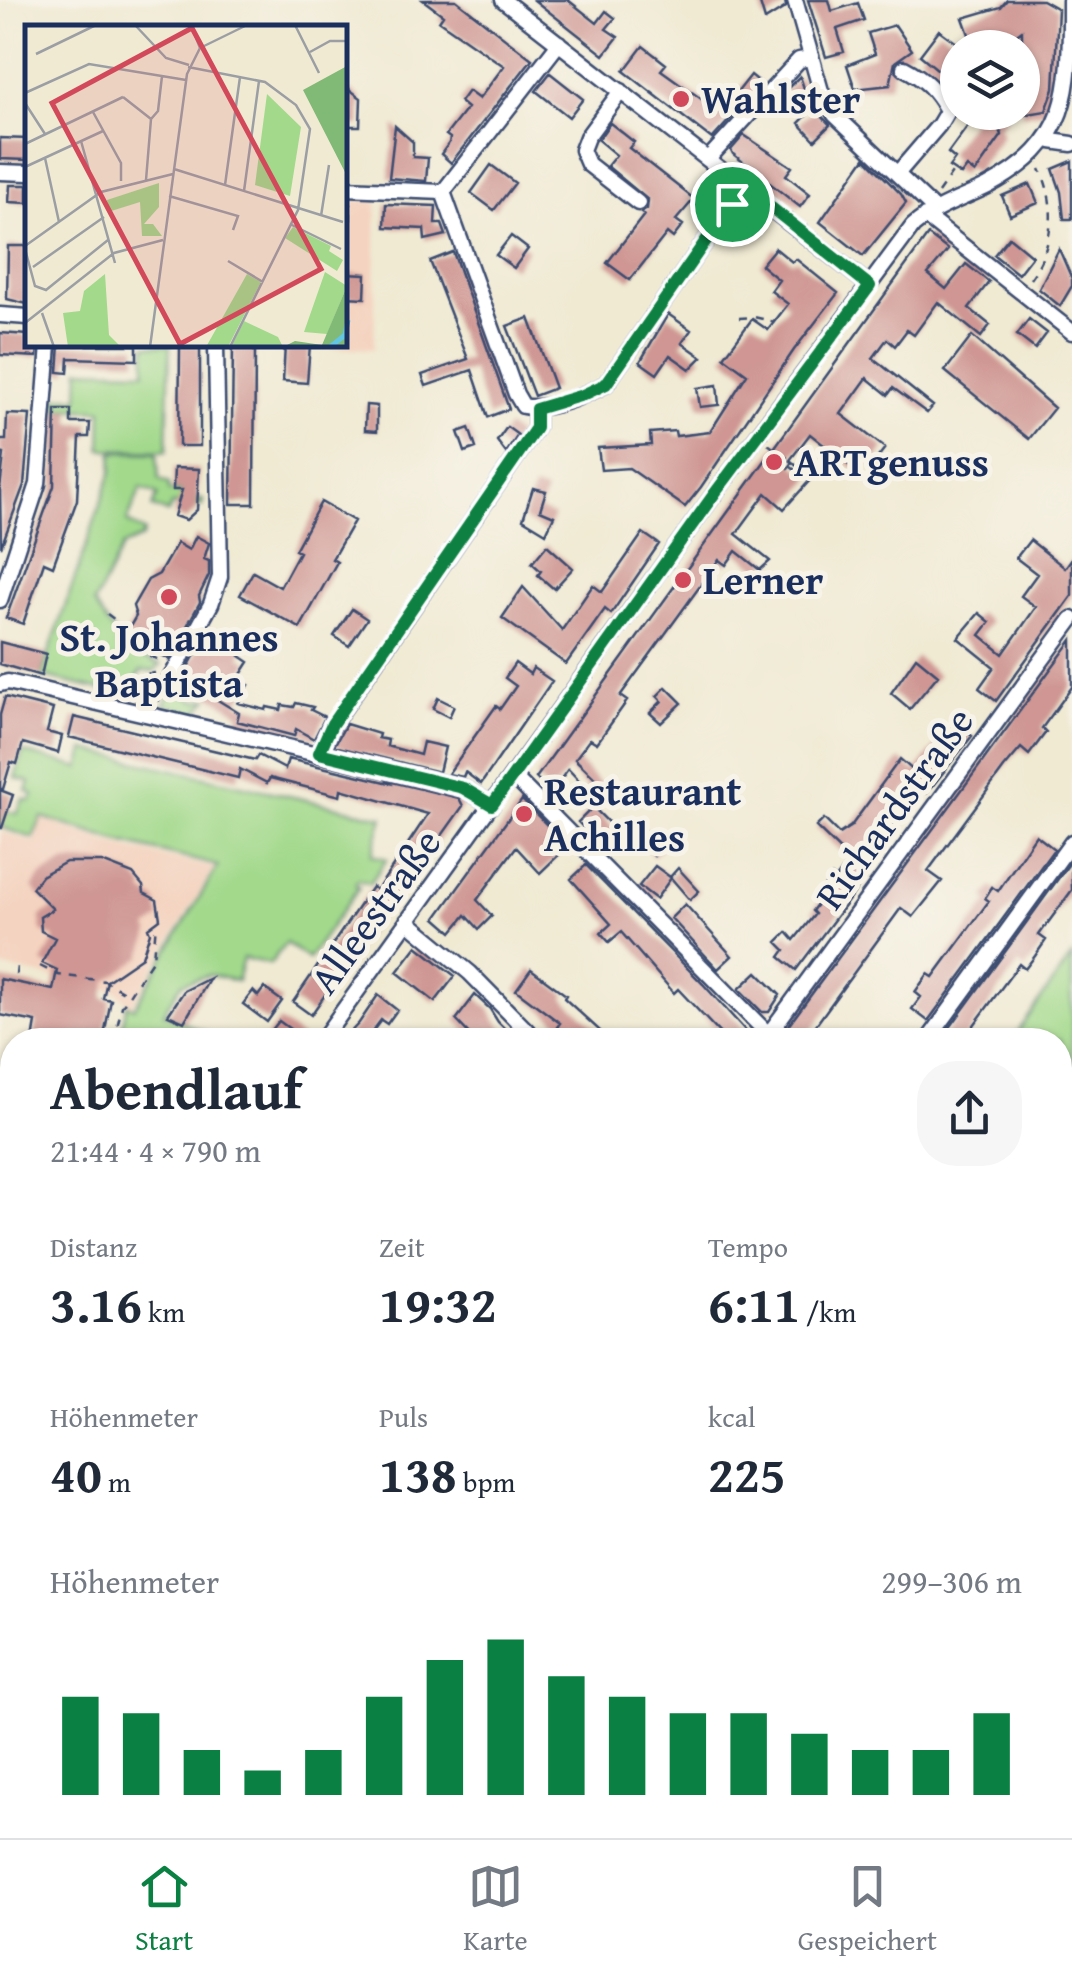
<!DOCTYPE html>
<html lang="de">
<meta charset="utf-8">
<style>
body{margin:0;font-family:"Gentium Book Plus",serif;background:#f6f6f7;color:#1f2937;height:100vh;display:flex;flex-direction:column;font-size:38px;white-space:nowrap}
*{box-sizing:border-box;margin:0}
p{font-size:32px;color:#747a83}
.icon{flex:none;width:55px;height:55px;fill:none;stroke:currentColor;stroke-width:2;stroke-linecap:round;stroke-linejoin:round}
.map{position:relative;flex:1;overflow:hidden}
.sheet{position:absolute;left:0px;top:1028px;width:1072px;height:812px;display:flex;flex-direction:column;background:#fff;border-radius:40px 40px 0 0;box-shadow:0 2px 8px #0004}
.sheet>*{flex:none}
.tools{position:absolute;left:940px;top:30px;display:grid;gap:20px}
.tools a{display:grid;place-items:center;width:100px;height:100px;border-radius:50%;background:#fff;box-shadow:0 2px 8px #0004;font-size:50px}
.pin{position:absolute;display:grid;place-items:center;width:85px;height:85px;color:#fff;margin:-42px;border:5px solid #fff;border-radius:50%;box-shadow:0 2px 10px #0007}
.round{display:grid;place-items:center;flex:none;width:105px;height:105px;border-radius:40px;background:#f6f6f7}
.head{display:flex;align-items:center;justify-content:space-between;height:170px;padding:0 50px}
h1{font-size:55px;font-weight:800;line-height:75px}
.figures{display:grid;grid-template-columns:repeat(3,1fr);gap:15px;height:170px;padding:10px 50px}
.figures div{display:grid;align-content:center}
.figures b{font-size:50px;font-weight:800}
.figures small{font-size:28px;font-weight:400}
.figures p{font-size:28px}
.chart{height:280px;padding:20px 50px}
.chart p{display:flex;justify-content:space-between}
.chart svg{width:100%;height:180px;margin-top:10px;stroke:#0b8043;stroke-width:6}
.dock{display:flex;justify-content:space-around;align-items:center;height:140px;border-top:2px solid #e0e1e3;background:#fff;font-size:28px;color:#747a83}
.dock a{display:grid;justify-items:center;gap:5px}
.dock .selected{color:#0b8043}
.map>svg:first-child{display:block}
</style>
<div class="map">
<svg width="1072" height="1838" viewBox="0 0 1072 1838">
<rect width="100%" height="100%" fill="#f7f3e8"/>
<filter id="ink" filterUnits="userSpaceOnUse"><feTurbulence type="fractalNoise" baseFrequency=".01" numOctaves="2"/><feDisplacementMap in="SourceGraphic" scale="20" xChannelSelector="R" yChannelSelector="G"/><feConvolveMatrix kernelMatrix="1 2 1 2 8 2 1 2 1" color-interpolation-filters="sRGB"/></filter>
<filter id="wash" filterUnits="userSpaceOnUse"><feTurbulence type="fractalNoise" baseFrequency=".0048" numOctaves="4" result="noise"/><feDisplacementMap in="SourceGraphic" scale="40" xChannelSelector="R" yChannelSelector="G"/><feGaussianBlur stdDeviation="2.25" result="paint"/><feColorMatrix in="noise" values="0 0 0 0 0 0 0 0 0 0 0 0 0 0 0 0 0 1.4 0 .05"/><feComposite in="paint" operator="in"/></filter>
<g filter="url(#wash)">
<rect width="100%" height="100%" fill="#f0ead3"/>
<path fill="#f4d3c0" d="M345,200L377,201L374,349L232,345H345Z
M42,819L114,845L214,868L131,1006L117,991L0,967V831L34,842Z"/>
<path fill="#a2d98b" stroke="#5e8474" stroke-width="2.5" d="M146,345H170L167,451L101,449L102,410L56,408V397L79,398L80,369L145,371Z
M113,452L157,453L159,479L169,484V491L182,492V498L203,500L202,506L172,505L168,513L152,507L158,495L141,488L127,522L144,532L142,538L123,546L94,604L126,651L161,665L154,671H141L136,680L140,692L152,702L41,676L112,471Z
M174,685L195,701L208,699L197,713L164,705Z
M85,750L383,817L372,855L387,859L370,883L358,880L355,884L359,887L308,959L286,943L270,964L243,958L237,981L209,975L182,983L163,1013L221,1040H119L127,1004L134,1008L218,866L113,840L42,817L33,838L0,827V809L17,814L23,799L30,801L33,794L27,791L30,782L15,778L23,752L80,768Z
M1072,956V1251L1060,1239V1040H1012Z
M1060,1518L1072,1535V1769L1060,1740Z
M334,1828H533L518,1838H318Z"/>
<g id="blocks">
<path fill="#cf9693" d="M423,0H456L532,59L451,163L441,154L449,143L450,138L446,135L467,108L460,102L468,91L479,99L504,66L439,21L443,15Z
M534,0H568L597,23L606,11L615,18L606,29L618,37L604,55Z
M759,0H785L786,7L765,20Z
M808,0H829L832,11L858,3L864,20L837,29L844,52L826,57Z
M1007,0H1042L1058,9L1054,89L1046,111L1022,115V30L998,48H974L963,18L1001,7Z
M895,25L912,50L895,62L890,85L855,89L847,65L875,54L868,33Z
M939,30L958,44V56L943,74L920,55Z
M643,46L666,64L661,70L721,113L751,75L762,84L712,139L624,71Z
M550,73L583,99L569,117L536,91Z
M800,76L808,101L790,106L786,90Z
M345,86L361,98L360,126H345Z
M814,108L830,125L815,140L799,123Z
M987,112H1009L999,127L1002,135L975,173L967,167L961,175L949,167L955,159L948,153L975,116H984Z
M610,123L634,142L629,148L694,199L676,220L683,225L673,238L667,233L630,280L607,263L644,215L641,213L647,209L648,200L607,166L616,155L598,140Z
M395,126L413,142V157L428,158L426,181L389,178Z
M744,135L792,167L786,175L810,194L800,207L733,154L731,150Z
M0,138L28,139V160L0,159Z
M865,158L901,194L906,203L863,256L820,222Z
M1072,161V219H1064L1061,192L1053,169Z
M491,165L515,183L494,210L471,193Z
M1030,184L1038,203L1010,215L1002,196Z
M10,185H28V203L9,202Z
M386,204L436,206L435,224H442L446,235L425,240L424,229L385,227Z
M928,235L948,250L928,274L946,289L966,264L989,282L969,308L990,325L981,337L938,302L914,335L907,330L895,346L887,339L873,358L933,406L927,413L893,388L888,395L867,378L841,414L885,448L872,465L862,458L854,469L810,434L790,460L811,479L784,509L766,493L736,534L770,561L760,570L736,551L726,565L719,560L620,696L627,701L597,743L590,739L575,759L611,794L596,808L583,795L588,790L568,769L551,793L536,778Z
M511,236L528,249L514,268L496,255Z
M1009,237L1032,256L1018,274L994,255Z
M8,246H28L27,304L7,299Z
M775,248L792,262L796,259L838,293L794,350L701,487L685,507L629,468L601,470L598,448L651,445L650,433L675,431L676,436L710,432L747,374L724,357L752,319L768,330L788,304L771,291L779,280L761,265Z
M1059,249L1072,279V286L1060,306L1039,289Z
M453,252L509,409L488,417L472,370L426,386L422,375L468,359L430,261Z
M345,273L366,274L365,298L345,297Z
M668,314L691,330L682,343L702,357L690,369L670,355L657,374L640,362Z
M529,318L555,388L534,396L507,326Z
M1029,319L1047,333L1035,349L1017,335Z
M0,333L28,335V345H38L37,357L0,355Z
M972,336L1054,408L1029,439L945,371Z
M60,345H137V360L69,358L68,373L58,372Z
M180,345H200V446H179Z
M233,345H255L254,504H231Z
M285,345H310L307,383L283,381Z
M717,385L719,405L700,407L697,388Z
M366,405L377,406V431L365,430Z
M56,410H71V423H90L89,437H80L77,500L53,566L44,562L23,624L6,618L54,486Z
M7,414L30,415L24,485L1,547L0,489L4,454L0,453V440H6Z
M507,427L518,435L506,453L497,441Z
M469,428L476,448L465,452L458,432Z
M174,468L199,469L197,510L186,520L174,516L182,490H173Z
M533,488L546,491L540,510L554,516L546,533L523,519Z
M321,502L354,521L332,559L337,562L300,628L240,595L253,572L280,587L299,552L295,550Z
M643,533L659,544L611,614L605,609L566,664L502,618L523,587L562,630L593,585L602,592Z
M196,536L209,543L204,559L209,561V575L199,596L200,602L169,659L125,635L136,616L133,606L148,580L159,574L177,543L189,550Z
M1030,540L1065,568L1072,558V596L996,701L979,688L994,667L958,638L979,613L990,622L980,635L1003,654L1036,607L1021,596L1037,574L1016,558Z
M547,545L573,568L554,589L538,575L541,571L532,563Z
M352,609L367,619L349,646L334,636Z
M210,628L235,642L238,636L249,642L240,656L249,662L238,679L249,685L238,703L266,710L267,707L281,710L282,705L294,707L296,703L313,707L311,710L325,717L314,739L296,729L294,736L237,721L239,713L182,678Z
M1072,640V687L1042,728L1046,732L1029,755L1021,748L1004,768L928,871L942,881L913,917L901,908L805,1040H789L783,1033Z
M0,642L46,654L41,676L0,664Z
M916,657L938,675L910,709L891,693Z
M515,663L530,674L533,668L552,681L481,784L465,772L463,777L448,774L496,706L500,709L516,686L505,678Z
M666,687L682,703L661,723L650,713L662,701L657,696Z
M5,697L53,709L47,732L62,736L58,753L23,743L17,764L11,762L3,789H0V715Z
M438,698L454,706L449,717L433,709Z
M74,717L255,760L258,755L285,769L288,759L390,783L388,781L459,798L463,806L387,913L383,911L311,1015L293,1002L372,887L377,890L428,814L341,789L340,796L270,778L267,783L240,769L238,778L69,737Z
M954,722L972,736L927,793L914,782L897,801L907,809L881,843L888,848L796,970L780,957L785,950L777,942L787,932L794,940L815,914L812,911L824,895L820,892L832,876L836,879L850,860L816,827L824,819L839,834L851,826L900,759L915,772Z
M346,724L379,734L378,738L388,740L387,746L420,755L423,742L445,747L439,772L334,746Z
M0,790L13,795L2,828H0Z
M522,800L568,846L540,873L516,847L477,900L492,916L479,929L466,915L452,932L436,918Z
M593,807L618,832L603,848L578,822Z
M643,829L662,847L654,856L635,837Z
M1036,835L1054,849L928,1021L912,1009L921,997L915,992L928,974L933,977L989,901L985,898L992,887L998,891Z
M1071,861L1072,890L1039,935L1046,940L1035,956L1025,969L1019,964L963,1040H941Z
M66,862H102L133,874L143,886L144,893L157,900L160,919L148,928L150,933L142,957L107,981L103,998L111,1000L103,1040H33L36,1022L0,1015V979L53,990L57,970L42,963L55,938L41,931L40,917L53,909L32,888L41,876Z
M586,865L703,984L754,1040H726L678,989L674,993L621,932L609,942L601,933L611,924L571,879Z
M655,866L670,877L678,868L699,891L690,900L671,878L656,899L639,886Z
M685,904L732,956L718,969L671,918Z
M417,946L455,976L435,1002L397,972Z
M531,969L566,995L564,998L610,1040H572L557,1027L560,1023L516,990Z
M757,972L780,995L769,1012H762L739,989Z
M210,978L184,1022L168,1015L184,991Z
M264,988L282,1001L267,1022L243,1004L253,991L258,996Z
M378,995L397,1010L387,1024L381,1020L366,1040H343L359,1023Z
M475,995L490,1009L498,1022L516,1040H475L456,1020Z
M279,1021L305,1040H264Z
M0,1117L12,1119V1138L0,1136Z
M1072,1271V1306L1060,1294V1283Z
M1060,1360L1072,1372V1394L1060,1405Z
M12,1409V1447L0,1464V1425Z
M12,1507V1546L0,1563V1525Z
M1072,1665V1729L1060,1712V1673Z"/>
</g>
</g>
<g filter="url(#ink)">
<use href="#blocks" fill-opacity="0" stroke="#3b4b70" stroke-width="2.5"/>
<g fill="none" stroke-linecap="round" stroke-linejoin="round">
<g stroke="#3b4b70" stroke-width="19">
<path id="minor" d="M503,0L869,285
M795,0L821,91L835,115L935,210
M904,68C925,79 935,89 947,110
M621,91L587,137L582,150L588,164L638,203
M1051,141L1072,144
M708,159L799,60L811,58
M0,172L28,173
M897,174L939,125L958,93
M345,188L443,192
M443,192L516,394L523,406C549,412 583,396 606,384L744,186
M443,192L559,43
M925,216L1072,332
M0,315L28,317
M0,600L38,484L49,345
M0,684L8,682L463,788L492,805
M166,686L211,604L220,577L216,345
M319,753L333,724L536,428V409
M513,776L773,1039
M407,921L470,973L536,1040
M768,1035L1072,619
M322,1040L715,493L913,226C935,207 962,199 988,186C1072,141 1070,91 1070,0
M928,1040L1072,842
M0,1101L12,1103
M1060,1337L1072,1349
M1060,1466L1072,1456
M0,1495L12,1477
M1060,1505L1072,1522
M531,1838L546,1828"/>
</g>
<path stroke="#3b4b70" stroke-width="2.5" stroke-dasharray="8 8" stroke-linecap="butt" d="M938,193L952,173
M345,232H350L351,204
M1030,279C1054,246 1057,205 1040,169
M739,318L754,317L775,322
M768,444L793,462L785,473L782,471
M791,467L799,473
M107,614L115,620L124,644L163,662
M155,673L140,675L138,687L159,701
M40,966L58,975L105,981L127,994
M16,975L17,966
M114,1040L122,1006L153,959L156,922
M1060,1658L1072,1649
M1060,1716L1072,1733
M1060,1755L1072,1796
M774,1828L781,1838
M69,1838L83,1828"/>
<use href="#minor" stroke="#fff" stroke-width="14"/>
</g>
</g>
<g fill="none" stroke-linecap="round" stroke-linejoin="round" filter="url(#ink)">
<g stroke="#fff" stroke-width="20">
<path id="route" d="M744,186L870,286L715,493L492,805L463,788L319,753L332,724L536,428V409L583,395L606,384Z"/>
</g>
<use href="#route" stroke="#0b8043" stroke-width="12"/>
</g>
<g fill="#d1495b" stroke="#f7f3e8" stroke-width="4">
<circle cx="681" cy="99" r="10"/>
<circle cx="774" cy="462" r="10"/>
<circle cx="683" cy="580" r="10"/>
<circle cx="169" cy="597" r="10"/>
<circle cx="524" cy="814" r="10"/>
</g>
<g text-anchor="middle" stroke-width="10" stroke-linejoin="round" paint-order="stroke">
<g font-size="40" font-weight="bold" fill="#1b2f5e" stroke="#f7f3e8" text-anchor="start">
<text x="701" y="113">Wahlster</text>
<text x="794" y="476">ARTgenuss</text>
<text x="703" y="594">Lerner</text>
<text x="169" y="651" text-anchor="middle">St. Johannes<tspan x="169" dy="46">Baptista</tspan></text>
<text x="544" y="805">Restaurant<tspan x="544" dy="46">Achilles</tspan></text>
</g>
<g font-size="40" fill="#1b2f5e" stroke="#f7f3e8">
<text transform="translate(894 808) rotate(-54)" y="14">Richardstraße</text>
<text transform="translate(375 911) rotate(-54)" y="14">Alleestraße</text>
</g>
</g>
<g transform="translate(25 25)">
<rect width="322" height="322" fill="#f0ead3"/>
<path d="M242,69L276,102L265,171L230,160ZM134,158V182L119,199H128L137,211H117L115,177L83,187L82,175ZM268,202L306,221L304,226L318,235L312,246L260,213ZM300,247L322,261L302,309L279,307ZM80,249L84,310L96,322H43L38,288L55,286L59,266ZM222,249L236,257L203,322H181ZM219,296L253,312L258,322H206Z" fill="#a2d98b"/>
<path d="M322,41V151L278,65ZM322,261V322H258L270,316L297,320Z" fill="#81b977"/>
<path fill="none" stroke="#64c5e2" stroke-width="5" d="M305,322L320,310L323,295"/>
<path fill="none" stroke="#9b9fa4" stroke-width="2.5" d="M110,0L141,33L164,40M270,0L294,48M0,1L34,0M175,23L222,0M285,27L305,16H323M11,29L71,0M163,42L240,57L271,80L285,104L273,185L205,322M0,68L64,39L161,55M98,72L126,94L133,86L137,51M0,78L20,109M68,87L96,138V156M56,116L90,238M0,119L98,72M20,133L34,197M0,142L78,106M149,144L318,197M121,155L126,94M200,160L215,52M219,166L234,56M144,171L213,191L208,205M296,191L304,140M267,200L316,224M0,221L76,167L148,149M0,224L10,261L21,265L83,215M203,236L238,257M8,242L79,192M17,288L29,322M0,298L89,228L138,215M125,322L162,49L175,23L166,0"/>
<path fill="#d1495b" fill-opacity="0.15" stroke="#d1495b" stroke-width="5" d="M167,3L296,244L155,319L27,78Z"/>
<rect width="322" height="322" fill="none" stroke="#1b2f5e" stroke-width="5"/>
</g>
</svg>
<div class="tools">
<a><svg class="icon" aria-label="layers" viewBox="0 0 24 24"><path d="M12 4l9 5-9 5-9-5zM3 14l9 5 9-5"/></svg></a>
</div>
<div class="pin" style="left:732px;top:204px;background:#1e9e55"><svg class="icon" aria-label="arrive" viewBox="0 0 24 24"><path d="M6 21V4h12l-3 4 3 4H6"/></svg></div>
<section class="sheet">
<div class="head"><div><h1>Abendlauf</h1><p>21:44 · 4 × 790 m</p></div><a class="round"><svg class="icon" aria-label="share" viewBox="0 0 24 24"><path d="M12 15V3M7 8l5-5 5 5M5 13v7h14v-7"/></svg></a></div>
<div class="figures">
<div><p>Distanz</p><b>3.16<small> km</small></b></div>
<div><p>Zeit</p><b>19:32</b></div>
<div><p>Tempo</p><b>6:11<small> /km</small></b></div>
</div>
<div class="figures">
<div><p>Höhenmeter</p><b>40<small> m</small></b></div>
<div><p>Puls</p><b>138<small> bpm</small></b></div>
<div><p>kcal</p><b>225</b></div>
</div>
<div class="chart"><p><span>Höhenmeter</span>299–306 m</p>
<svg viewBox="0 0 160 44" preserveAspectRatio="none"><path d="M5 44V20M15 44V24M25 44V33M35 44V38M45 44V33M55 44V20M65 44V11M75 44V6M85 44V15M95 44V20M105 44V24M115 44V24M125 44V29M135 44V33M145 44V33M155 44V24"/></svg>
</div>
</section>
</div>
<nav class="dock">
<a class="selected"><svg class="icon" aria-label="home" viewBox="0 0 24 24"><path d="M3 11l9-7 9 7M6 9v11h12V9"/></svg>Start</a>
<a><svg class="icon" aria-label="map" viewBox="0 0 24 24"><path d="M3 6l6-2 6 2 6-2v14l-6 2-6-2-6 2zM9 4v14M15 6v14"/></svg>Karte</a>
<a><svg class="icon" aria-label="saved" viewBox="0 0 24 24"><path d="M7 4h10v16l-5-4-5 4z"/></svg>Gespeichert</a>
</nav>
